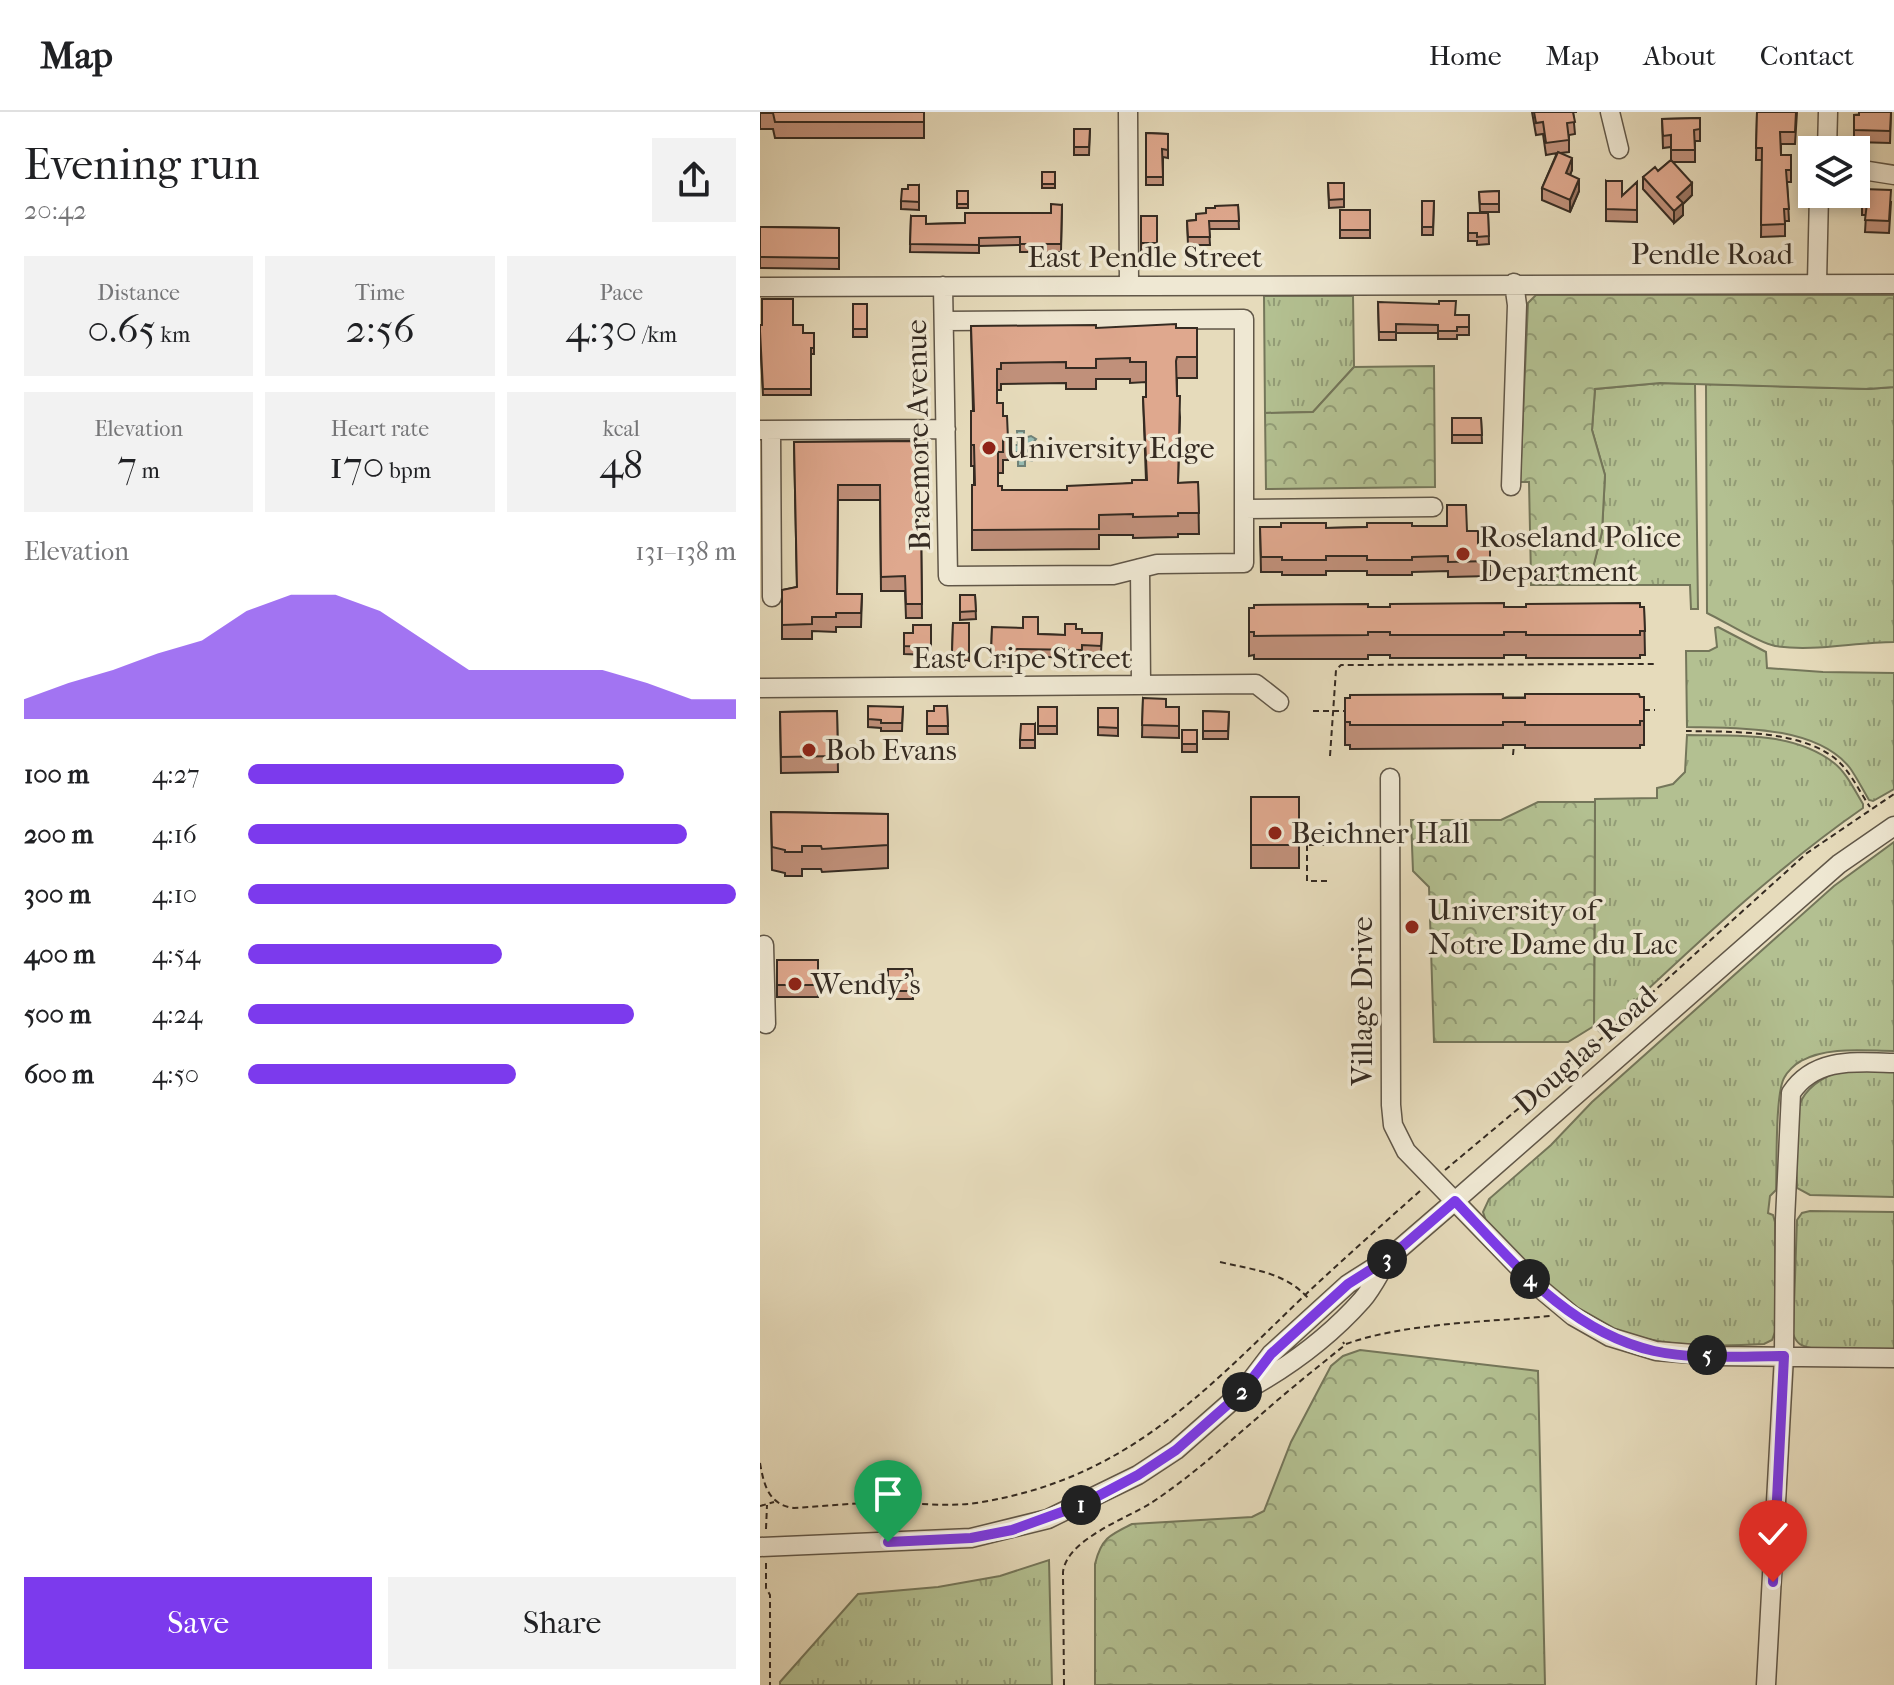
<!DOCTYPE html>
<meta charset="utf-8">
<style>
body{margin:0;font-family:"IM FELL French Canon",serif;background:#f2f2f2;color:#202124;height:100vh;display:flex;flex-direction:column;font-size:30px;white-space:nowrap}
*{box-sizing:border-box;margin:0}
p{font-size:26px;color:#757577}
.icon{flex:none;width:44px;height:44px;fill:none;stroke:currentColor;stroke-width:2;stroke-linecap:round;stroke-linejoin:round}
.map{position:relative;flex:1;overflow:hidden}
.sheet{display:flex;flex-direction:column;background:#fff;width:760px}
.sheet>*{flex:none}
.controls{position:absolute;left:1038px;top:24px;display:grid;gap:16px}
.controls a{display:grid;place-items:center;width:72px;height:72px;border-radius:0px;background:#fff;box-shadow:0 4px 12px #0003;font-size:40px}
.pin{position:absolute;display:grid;place-items:center;width:68px;height:68px;color:#fff;margin:-82px -34px;border-radius:50% 50% 50% 0;rotate:-45deg;box-shadow:0 0 8px #0007}
.pin .icon{rotate:45deg}
.km{position:absolute;width:40px;height:40px;margin:-20px;border-radius:50%;background:#222;color:#fff;font-size:22px;line-height:40px;text-align:center}
.round{display:grid;place-items:center;flex:none;width:84px;height:84px;border-radius:0px;background:#f2f2f2}
.headline{display:flex;align-items:center;justify-content:space-between;height:136px;padding:0 24px}
h1{font-size:44px;font-weight:600;line-height:60px}
.metrics{display:grid;grid-template-columns:repeat(3,1fr);gap:12px;height:136px;padding:8px 24px}
.metrics div{display:grid;align-content:center;border-radius:0px;background:#f2f2f2;text-align:center}
.metrics b{font-size:40px;font-weight:600}
.metrics small{font-size:22px;font-weight:400}
.metrics p{font-size:22px}
.chart{height:224px;padding:16px 24px}
.chart p{display:flex;justify-content:space-between}
.chart svg{width:100%;height:144px;margin-top:8px;fill:#7c3aed;opacity:.7}
.button{display:flex;gap:16px;margin-top:auto;padding:16px 24px}
.button a{flex:1;height:92px;border-radius:0px;background:#7c3aed;color:#fff;font-size:32px;font-weight:600;line-height:92px;text-align:center}
.button a+a{background:#f2f2f2;color:#202124}
ul{padding:0 24px;list-style:none;font-size:26px}
li{display:grid;grid-template-columns:128px 96px 1fr;align-items:center;height:60px}
li i{height:20px;border-radius:10px;background:#7c3aed}
header{display:flex;align-items:center;gap:48px;box-sizing:border-box;height:112px;padding:0 40px;background:#fff;border-bottom:2px solid #e0e0e0}
header strong{font-size:38px}
nav{display:flex;gap:44px;margin-inline-start:auto;font-size:28px}
main{display:flex;flex:1;min-height:0}
.map>svg:first-child{display:block}
</style>
<header>
<strong>Map</strong>
<nav><a>Home</a><a>Map</a><a>About</a><a>Contact</a></nav>
</header>
<main>
<section class="sheet">
<div class="headline"><div><h1>Evening run</h1><p>20:42</p></div><a class="round"><svg class="icon" aria-label="share" viewBox="0 0 24 24"><path d="M12 15V3M7 8l5-5 5 5M5 13v7h14v-7"/></svg></a></div>
<div class="metrics">
<div><p>Distance</p><b>0.65<small> km</small></b></div>
<div><p>Time</p><b>2:56</b></div>
<div><p>Pace</p><b>4:30<small> /km</small></b></div>
</div>
<div class="metrics">
<div><p>Elevation</p><b>7<small> m</small></b></div>
<div><p>Heart rate</p><b>170<small> bpm</small></b></div>
<div><p>kcal</p><b>48</b></div>
</div>
<div class="chart"><p><span>Elevation</span>131–138 m</p>
<svg viewBox="0 0 160 44" preserveAspectRatio="none"><path d="M0 44V38L10 33L20 29L30 24L40 20L50 11L60 6L70 6L80 11L90 20L100 29L110 29L120 29L130 29L140 33L150 38L160 38V44z"/></svg>
</div>
<ul>
<li><b>100 m</b>4:27<i style="width:77%"></i></li>
<li><b>200 m</b>4:16<i style="width:90%"></i></li>
<li><b>300 m</b>4:10<i style="width:100%"></i></li>
<li><b>400 m</b>4:54<i style="width:52%"></i></li>
<li><b>500 m</b>4:24<i style="width:79%"></i></li>
<li><b>600 m</b>4:50<i style="width:55%"></i></li>
</ul>
<div class="button"><a>Save</a><a>Share</a></div>
</section>
<div class="map">
<svg width="1134" height="1573" viewBox="0 0 1134 1573">
<defs>
<pattern id="grass-tufts" width="24" height="20" patternUnits="userSpaceOnUse" patternTransform="scale(2)"><rect width="24" height="20" fill="#b3c091"/><path d="M3 7l-1-3M5 7V3M7 7l1-3M15 17l-1-3M17 17v-4M19 17l1-3" fill="none" stroke="#929c76"/></pattern>
<pattern id="forest-crowns" width="20" height="18" patternUnits="userSpaceOnUse" patternTransform="scale(2)"><rect width="20" height="18" fill="#b3c091"/><path d="M2 6a3 3 0 1 1 6 0M12 15a3 3 0 1 1 6 0" fill="none" stroke="#929c76"/></pattern>
<pattern id="water-ripples" width="26" height="14" patternUnits="userSpaceOnUse" patternTransform="scale(2)"><rect width="26" height="14" fill="#96bbb1"/><path d="M2 4q2-2 4 0t4 0M15 11q2-2 4 0t4 0" fill="none" stroke="#7b9890"/></pattern>
</defs>
<rect width="100%" height="100%" fill="#e6dbbb"/>
<filter id="stains"><feTurbulence type="fractalNoise" baseFrequency=".0025" numOctaves="4"/><feColorMatrix values="0 0 0 0 .2 0 0 0 0 .09 0 0 0 0 .02 0 0 0 .5 -.17"/></filter>
<radialGradient id="worn" r=".72"><stop offset=".6" stop-color="#630" stop-opacity="0"/><stop offset="1" stop-color="#630" stop-opacity=".3"/></radialGradient>
<path fill="url(#grass-tufts)" stroke="#74765a" stroke-width="2" d="M504,184H593L594,255L553,300L505,301Z
M900,271L935,272L938,497H931L930,473H771V466L831,463L842,420L845,363L832,318L835,277Z
M946,272L1108,277L1134,275V530C1095,530 1054,540 1015,534C998,531 964,509 947,501Z
M958,515L1006,540L1007,556L1063,560L1134,561V677L1113,689L1109,688C1103,678 1097,666 1090,656C1056,613 976,616 927,615L926,539H949L957,535L955,516Z
M927,623C975,624 1033,619 1074,651C1086,660 1095,679 1103,692V696C1009,761 925,843 841,921L834,914L835,687L897,686V676L913,672L925,660Z
M1134,730V939C1105,939 1068,934 1041,949C1035,952 1027,960 1024,966C1015,983 1017,1056 1016,1078L1010,1084L1008,1101L1013,1103L1015,1110V1220L1012,1228L1004,1232C939,1236 863,1235 809,1192C779,1168 753,1137 726,1109L723,1100L729,1087L791,1033L832,990L1074,774Z
M1084,958H1134V1085L1050,1083L1037,1076C1036,1022 1020,977 1084,958Z
M1050,1099L1134,1100V1237L1051,1236C1041,1234 1037,1232 1033,1222L1037,1108L1042,1101Z
M289,1448L292,1573H20V1570L98,1482L178,1475L240,1464Z"/>
<path fill="url(#forest-crowns)" stroke="#74765a" stroke-width="2" d="M776,183H1134V275L1108,277L900,271L835,277L832,318L845,363L842,420L831,464L771,466L769,370H760L768,191Z
M674,254L675,375L506,377L505,301L553,300L594,255Z
M778,690H835L834,914L808,930H674L669,775L653,759L651,708H741Z
M600,1238L778,1259L785,1573H335V1452C341,1427 349,1423 372,1412L492,1405L504,1399L531,1330L571,1254L583,1244Z"/>
<path fill="url(#water-ripples)" stroke="#6f8178" stroke-width="2" d="M257,319H264V326L271,324L276,327L271,333H267V339L276,345L272,349L265,347V354H258V340H253V333H258Z"/>
<g fill="none" stroke-linecap="round" stroke-linejoin="round">
<g stroke="#615748" stroke-width="21">
<path id="minor" d="M368,0L369,173
M850,0L859,37
M1067,38L1068,0
M1096,57L1134,63
M1057,170L1059,82
M183,174L188,464L353,463L397,452L484,451V207L184,209
M0,175L1134,172
M0,318L186,317
M11,318L12,485
M751,374L757,193L754,171
M484,397L673,395
M380,456L381,573
M0,576L496,572L519,590
M630,666L631,993L633,1013L646,1039L777,1174L813,1204L850,1225L896,1239L958,1244L1134,1246
M4,833L6,912
M490,1276C531,1253 570,1224 602,1188C611,1178 618,1164 625,1152
M0,1435L211,1426L288,1407L378,1363L416,1338L482,1280L511,1242L588,1172L629,1146L695,1089L1079,752L1134,714
M1006,1573L1024,1244L1025,1108L1031,981C1055,945 1096,950 1134,951"/>
</g>
<path stroke="#352b22" stroke-width="2" stroke-dasharray="6 4" stroke-linecap="butt" d="M884,598H895
M553,599H585
M926,619C971,620 1049,617 1082,653C1093,665 1101,682 1110,695
M753,643L754,632
M570,644L576,558L581,553L894,552
M539,733H571
M547,733V769H571
M685,1058L832,935L1047,741L1134,682
M460,1150C494,1158 525,1160 549,1187
M586,1232C645,1211 726,1210 790,1204
M0,1351C4,1374 9,1393 34,1396C66,1394 99,1390 131,1391C159,1391 188,1395 216,1391C365,1368 442,1282 544,1184C582,1148 622,1113 661,1078
M0,1394L14,1390
M6,1417L7,1393
M6,1451V1476L10,1483V1573
M304,1573L303,1460C307,1427 366,1407 391,1391C429,1366 462,1336 496,1307C525,1281 555,1257 585,1233L583,1230"/>
<use href="#minor" stroke="#efe8d3" stroke-width="18"/>
</g>
<path fill="#c0907a" stroke="#352b22" stroke-width="2" fill-rule="evenodd" d="M0,0H164V26H15L13,17H0Z
M772,0H817H813L815,22L809,23V40L800,41L812,58L810,63L819,79L810,100L782,88V76L797,41L786,43L783,22L776,23Z
M997,0H1037L1035,32H1021V43H1031V70H1027L1029,109H1025V124L1001,125L1002,48H996Z
M1131,0L1130,31L1094,30V3Z
M940,6V29H935V50H913L932,83L923,92V103L914,111L883,77V65L898,59L911,48V35L903,36L902,7Z
M314,17H330L329,43H314Z
M386,21L408,22V46L403,45V73H386Z
M282,60H295V76H282Z
M846,69L862,84L877,70V110L846,109Z
M568,71H584V95L569,96Z
M159,73V98L141,97V89L148,77Z
M197,79H208V96H197Z
M739,79V100H720L719,80Z
M662,89H674L673,123H662Z
M1131,90L1129,121L1105,120L1106,103H1102V91Z
M302,93L301,140H260V133L219,134V141L150,140L151,104L166,112L205,111L291,101Z
M478,93L479,117H449L450,133H428L427,109L436,108L446,101Z
M580,98H610V126H580Z
M708,101H728L729,132L717,133V129H708Z
M381,104H397V139H381Z
M0,115L79,116V157L0,156Z
M618,190L696,203H709V223H697V227H678V221H636V228H619Z
M93,192H107V225H93Z
M33,213L43,221H54V242H51V283H3L0,225Z
M211,214L336,216H437V266H417V284L420,305L418,371L438,370L439,422H418V425L373,426V423H339V437L212,438V373H214V354H211V299H213ZM336,267H370V271L386,270V285H383L386,368L372,371L307,378H242L238,374V361H243V348H248V327L243,304L237,291V278H241V272L306,271V277H336Z
M692,306H721L722,331H692Z
M160,329L162,506H146L145,479H121L120,388H78L77,482H102L101,515H76V520L52,519V527H22V478L37,475L34,330Z
M652,414L707,419L718,434H730V464L688,465V459L652,460V463H607V459H566V463H522V460H501L500,415L566,416Z
M200,483H215L216,507L200,508Z
M608,495H884L885,543H880V546H766V543H744V546H630V543H608V547H494V543L489,544V519Z
M193,511H209V549L192,548Z
M171,513V543L144,542V521H153Z
M232,515L278,522L305,523L316,517L322,521H342L341,541H322V546L248,544V550L231,549Z
M884,585V633H880V636H765V633H743V636L590,637V633H585V586Z
M383,586L406,595H419V626L382,625Z
M187,594L188,622H167V599H174Z
M143,595L142,619H121V616L108,615V607Z
M278,595H297V622H278Z
M338,596H358V624L338,623Z
M77,599L78,660L21,661L20,600Z
M443,599L469,600L468,627H443Z
M275,612V636H260V628Z
M422,618H437V640H422Z
M491,685H539V756H491Z
M11,700L128,702V756L62,760L61,757H42V764H25V761L12,758Z
M17,848H58V885H17Z
M128,857H152L153,887H128Z"/>
<path fill="#9c7663" stroke="#352b22" stroke-width="2" d="M812,46V58L806,73V61Z
M819,67V79L810,100V88Z
M932,71V83L923,92V103L914,111V99L917,85Z"/>
<path fill="#dfa88e" stroke="#352b22" stroke-width="2" fill-rule="evenodd" d="M0,0H164V10H15L13,1H0Z
M774,0H813L815,10L807,11L809,28L786,31L783,10L776,11Z
M997,0H1036L1035,20H1020L1021,43H1031V58H1026L1029,97H1024L1025,112L1001,113L1002,36H996Z
M1099,0H1131L1130,19L1094,18V3H1099Z
M940,6V17L934,18L935,38H911V23L903,24L902,7Z
M314,17H330L329,35H314Z
M386,21L408,22V38L402,37L403,65H386Z
M798,40L812,46L806,61L819,67L810,88L782,76Z
M911,48L932,71L917,85L923,91L914,99L883,65L895,55L898,59Z
M282,60H295V72H282Z
M846,69H862V84L877,70V98L846,97Z
M568,71H584V87L569,88Z
M148,73H159V90L141,89L142,77H148Z
M1103,77L1131,78L1129,109L1105,108L1107,91H1102Z
M197,79H208V92H197Z
M739,79V92H720L719,80Z
M662,89H674L673,115H662Z
M291,92L302,93L301,132H260V125L219,126V133L150,132L151,104H166V112L205,111V101H291Z
M478,93L479,109H449L450,125H428L427,109L436,108V102L446,101V96H455V94Z
M580,98H610V118H580Z
M708,101H728L729,124L717,125V121H708Z
M381,104H397V131H381Z
M0,115L79,116V146L0,145Z
M2,187H33V213H43V221H54V236H51V277H3L0,219V213H2Z
M679,189H696L695,203H709V215H697V219H678V213L636,212V220H619L618,190L679,192Z
M93,192H107V217H93Z
M416,212V216H437V245H417L416,249L417,284H420L418,371L438,370L439,401H418V404L373,405V402L339,403V417L212,418V373H215L214,333H211V299H214L211,214L336,213V216ZM370,246V250H386V285H383L387,368H372V371L307,374V378H242V374H238V340H243V327H248L247,304H243V291H237V257H241V251L306,250V256H336V247Z
M692,306H721L722,323H692Z
M160,329L162,492H146L145,464L121,465L120,373H78L77,482H102L101,501H76V505H52V512L22,513V478L37,475L34,330Z
M687,393H706L707,419H718V434H730V449L688,450V444L652,445V448H607V444H566V448H522V445H501L500,415H521V411H566V416L607,415V411H652V414H687Z
M200,483H215L216,499L200,500Z
M744,491V495H766V492L880,491V495H884L885,519H880V523H766V520H744V523H630V520H608V523L494,524V520H489V496H494V493L608,492V495H630V492Z
M263,505H278V522L305,523V512H316V517H322V521H342L341,534L322,533V538L248,537V542H231L232,515L263,516Z
M193,511H209V541L192,540Z
M153,513H171V535L144,534V521H153Z
M743,582V586H765V582H879L880,585H884V609H880V613H765V610H743V613H590V610H585V586H590V583Z
M383,586L406,587V595H419V614L382,613Z
M108,594L143,595L142,611H121V608L108,607Z
M174,594H187L188,614H167V599H174Z
M278,595H297V614H278Z
M338,596H358V616L338,615Z
M77,599L78,644L21,645L20,600Z
M443,599L469,600L468,619H443Z
M261,612H275V628H260Z
M422,618H437V632H422Z
M491,685H539V733H491Z
M11,700L128,702V733L62,737L61,734H42V740H25V738L12,735Z
M17,848H58V873H17Z
M128,857H152L153,879H128Z"/>
<g fill="none" stroke-linecap="round" stroke-linejoin="round">
<g stroke="#fff" stroke-width="16">
<path id="route" d="M128,1430L211,1426L252,1418L321,1393L378,1363L416,1338L482,1280L511,1242L588,1172L629,1146L695,1089C753,1150 808,1219 894,1239C935,1248 982,1244 1024,1244L1013,1470"/>
</g>
<use href="#route" stroke="#7c3aed" stroke-width="10"/>
</g>
<g fill="#8f2418" stroke="#efe8d3" stroke-width="3">
<circle cx="229" cy="336" r="8"/>
<circle cx="703" cy="442" r="8"/>
<circle cx="49" cy="638" r="8"/>
<circle cx="515" cy="721" r="8"/>
<circle cx="652" cy="815" r="8"/>
<circle cx="35" cy="872" r="8"/>
</g>
<g text-anchor="middle" stroke-width="7" stroke-linejoin="round" paint-order="stroke">
<g font-size="30" fill="#352b22" stroke="#efe8d3">
<text x="952" y="152">Pendle Road</text>
<text x="385" y="155">East Pendle Street</text>
<text transform="translate(158 323) rotate(-91)" y="10">Braemore Avenue</text>
<text x="262" y="556">East Cripe Street</text>
<text transform="translate(602 889) rotate(-90)" y="10">Village Drive</text>
<text transform="translate(825 938) rotate(-41)" y="10">Douglas Road</text>
</g>
<g font-size="30" fill="#352b22" stroke="#efe8d3" text-anchor="start">
<text x="245" y="346">University Edge</text>
<text x="719" y="435">Roseland Police<tspan x="719" dy="34">Department</tspan></text>
<text x="65" y="648">Bob Evans</text>
<text x="531" y="731">Beichner Hall</text>
<text x="668" y="808">University of<tspan x="668" dy="34">Notre Dame du Lac</tspan></text>
<text x="51" y="882">Wendy's</text>
</g>
</g>
<rect width="100%" height="100%" filter="url(#stains)"/>
<rect width="100%" height="100%" fill="url(#worn)"/>
</svg>
<div class="controls">
<a><svg class="icon" aria-label="layers" viewBox="0 0 24 24"><path d="M12 4l9 5-9 5-9-5zM3 14l9 5 9-5"/></svg></a>
</div>
<div class="pin" style="left:128px;top:1430px;background:#1e9e55"><svg class="icon" aria-label="arrive" viewBox="0 0 24 24"><path d="M6 21V4h12l-3 4 3 4H6"/></svg></div>
<div class="pin" style="left:1013px;top:1470px;background:#d93025"><svg class="icon" aria-label="check" viewBox="0 0 24 24"><path d="M5 12l5 5 9-10"/></svg></div>
<b class="km" style="left:321px;top:1393px">1</b>
<b class="km" style="left:482px;top:1280px">2</b>
<b class="km" style="left:627px;top:1147px">3</b>
<b class="km" style="left:770px;top:1167px">4</b>
<b class="km" style="left:947px;top:1243px">5</b>
</div>
</main>
